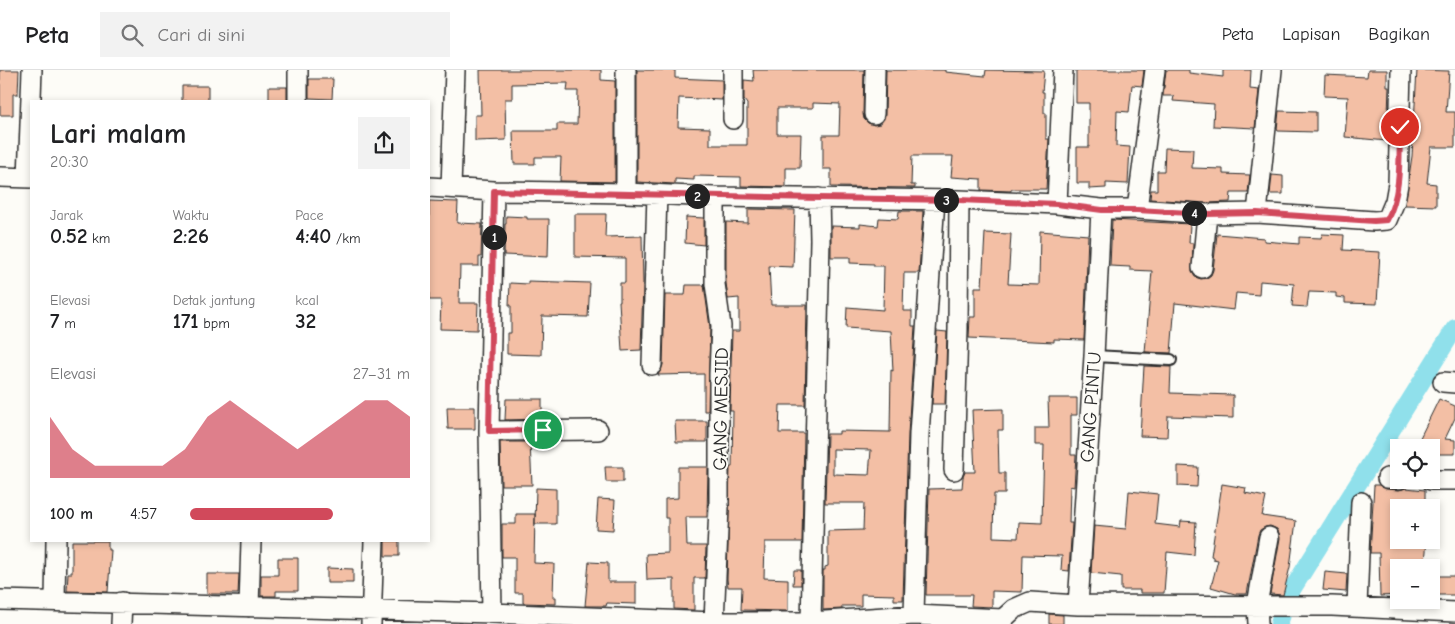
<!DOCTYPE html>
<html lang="id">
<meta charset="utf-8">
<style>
body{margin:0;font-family:"Comic Neue",sans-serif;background:#f2f2f2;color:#202124;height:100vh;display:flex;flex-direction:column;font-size:19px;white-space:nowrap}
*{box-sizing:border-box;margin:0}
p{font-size:16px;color:#757577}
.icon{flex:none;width:28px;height:28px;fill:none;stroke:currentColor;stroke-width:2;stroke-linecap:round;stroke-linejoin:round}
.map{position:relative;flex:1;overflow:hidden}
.side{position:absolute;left:30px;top:30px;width:400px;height:442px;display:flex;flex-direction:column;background:#fff;border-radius:0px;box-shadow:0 2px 8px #0003}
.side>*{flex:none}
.buttons{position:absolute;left:1390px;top:369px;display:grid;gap:10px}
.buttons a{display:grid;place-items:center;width:50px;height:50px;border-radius:0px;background:#fff;box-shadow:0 2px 8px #0003;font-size:25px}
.pin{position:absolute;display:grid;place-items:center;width:42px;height:42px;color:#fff;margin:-21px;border:2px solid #fff;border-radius:50%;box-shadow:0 1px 5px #0007}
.km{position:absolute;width:25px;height:25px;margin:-12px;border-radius:50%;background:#222;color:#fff;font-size:14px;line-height:25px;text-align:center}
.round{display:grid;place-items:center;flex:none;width:52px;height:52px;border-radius:0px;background:#f2f2f2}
.overview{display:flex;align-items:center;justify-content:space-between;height:85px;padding:0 20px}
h1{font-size:28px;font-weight:800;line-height:38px}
.figures{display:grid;grid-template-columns:repeat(3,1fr);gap:8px;height:85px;padding:5px 20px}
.figures div{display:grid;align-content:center}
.figures b{font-size:21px;font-weight:800}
.figures small{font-size:14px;font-weight:400}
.figures p{font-size:14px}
.chart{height:140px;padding:10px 20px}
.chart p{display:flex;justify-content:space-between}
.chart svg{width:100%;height:90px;margin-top:5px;fill:#d1495b;opacity:.7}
ul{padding:0 20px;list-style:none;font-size:16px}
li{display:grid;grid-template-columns:80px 60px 1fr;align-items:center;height:38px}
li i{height:12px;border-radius:6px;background:#d1495b}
header{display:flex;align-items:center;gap:30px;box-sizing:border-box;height:70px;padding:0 25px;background:#fff;border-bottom:1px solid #e0e0e0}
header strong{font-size:24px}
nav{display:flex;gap:28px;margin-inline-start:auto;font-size:18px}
.search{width:350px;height:45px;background:#f2f2f2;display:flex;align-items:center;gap:12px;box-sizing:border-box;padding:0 18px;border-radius:0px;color:#757577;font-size:19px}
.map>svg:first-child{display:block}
</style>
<header>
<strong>Peta</strong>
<div class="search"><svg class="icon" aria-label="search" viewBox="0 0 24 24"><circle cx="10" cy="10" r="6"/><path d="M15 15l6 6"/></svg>Cari di sini</div>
<nav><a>Peta</a><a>Lapisan</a><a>Bagikan</a></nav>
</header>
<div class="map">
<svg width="1455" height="554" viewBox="0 0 1455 554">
<rect width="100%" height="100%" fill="#fdfcf7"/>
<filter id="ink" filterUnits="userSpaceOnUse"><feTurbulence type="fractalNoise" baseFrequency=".02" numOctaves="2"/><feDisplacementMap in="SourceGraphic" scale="10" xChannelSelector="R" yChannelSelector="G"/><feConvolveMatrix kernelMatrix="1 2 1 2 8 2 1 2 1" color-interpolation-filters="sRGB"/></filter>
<g filter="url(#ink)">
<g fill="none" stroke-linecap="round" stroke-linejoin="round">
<path stroke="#90e0eb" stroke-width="18" d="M1279,554L1288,526L1455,258"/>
</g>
<path fill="#f3bfa5" stroke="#2b2b2b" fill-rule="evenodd" d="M0,0H19L18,24H13V45H0Z
M480,0H601V10L615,11V112L560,111L561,87H535V94H514L513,61H557V54H577L578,21H567L568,13L512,14V29H505L506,70L475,71V45H481Z
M637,0H675V8L722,10V30L679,28L678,57L710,58V75H747V34L744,30V10L754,11L753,0H864L863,44L864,49L868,53L874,55L880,54L884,49L885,45L886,0H945V2L985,6L986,0L1044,1L1042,22H1044V43H1046V69H1049L1046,119H1011V121L981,120V109L951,107L953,86H912L911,115H915V118L831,117V99H823V65H839L840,34L813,33V38H777V64H801L800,98H786V117L741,116V107L694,106V110L675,109V114L637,112Z
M1076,0H1144L1142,16L1132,15L1129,42L1117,41L1116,76L1130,77L1128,114L1106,113V118L1089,119V113H1077V77H1089V33H1076Z
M1166,0H1189V3L1223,7V0H1251L1250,19L1259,20L1255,58L1213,56L1214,34L1173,31L1174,26H1163Z
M1368,0H1387V17H1389L1387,71L1345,67L1348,27L1324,26L1325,5L1367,7Z
M1417,0L1449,1L1446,42H1455V77H1431L1427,113L1436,114V136L1405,135L1412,86Z
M309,9H333L332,29L309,28Z
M182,16H208V31H182Z
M269,17H287V31H269Z
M1279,41L1316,42V62L1278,61L1277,59Z
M1165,78L1193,79L1192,98L1223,99V104L1250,105L1248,123H1231L1230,132L1207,133L1150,129L1151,120H1157V101H1164Z
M1272,105L1283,106V124H1270Z
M429,131L458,132L457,153L482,154L481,187H479V196H460L459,233H478L477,260L440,259L441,230H429Z
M748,139L795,140L793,197L769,196L771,235H807L805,335H780L779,363H804L802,472H765L764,508L788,509V541L741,540L742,517H728L727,509L730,397H732L733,341H730L732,261H739V228L728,229L726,213V152L748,153Z
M899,141H923L919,203H904L903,241H912V256H915L908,364L903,530H894V525L861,524V536H842V539L823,540V500H825V497L828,496V461L863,460L864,433H825L827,364H839V361L890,362L891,300L893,301L891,261L846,258L847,237L883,240L884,196H874V194L850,193V187H831V156L860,157V154L878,156L879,148L898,149ZM833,379L871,380L869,405L833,404Z
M575,144H606L605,167L642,166L643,213L641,280L622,281L619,231H620V213H625V188L575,187Z
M506,146L527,147V149H549L548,187L504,185L505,154H506Z
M686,147L704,148V175L685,173Z
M1112,150L1190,154L1189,173H1193L1192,202L1195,207L1201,209L1207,208L1211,205L1213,200L1217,164L1264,168V171L1299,174V167L1321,168L1322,164L1344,165L1343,180L1380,182L1377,234L1345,233V228L1336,227V223L1309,222L1307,237L1292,236L1294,214L1260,211L1259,225L1236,223L1234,240L1175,233L1171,283L1145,282L1152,201L1130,200V197L1110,196Z
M1040,161L1088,165L1084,270L1054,269V272L969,268L970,247H975V217H982L985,163L1011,164L1008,214L1039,215Z
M528,211L590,213L588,247L542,246L541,285L507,284V263H511V235H509L510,213L528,214Z
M686,215H704L710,257L708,341H704V304L658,305L663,295L665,225H685Z
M937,261L947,262L945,334H932Z
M1144,296L1171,297L1170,323L1233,325V348L1168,346L1167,367L1140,366Z
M1048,328H1077V345H1071V385H1076L1074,417L1070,416L1069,453H1072L1069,501L1061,500L1062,486L1023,485L1022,522L992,521V537L971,536L972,525H926L929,419L962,418L963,407L965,402H975L972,340L1003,339V360H998L999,403H1005V424H994L993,467L1018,468L1019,452L1042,453L1044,375H1035V358H1049Z
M506,329H542V349L505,350Z
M1439,329L1455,336V348L1445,369L1455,370V384H1431V378H1415Z
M447,337H475V359H448Z
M675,351H707V372H676Z
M500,372H530L532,415H501Z
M1178,396L1198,397L1197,417L1178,416Z
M605,397H623V412H606Z
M678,397H708L707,447H686L687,476H706L705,508H694V540L674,539V509L647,510L646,484L668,483V448H665V429L678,428Z
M1222,414L1246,418L1245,423L1266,427L1262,446L1296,451L1290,497L1283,525L1270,524L1280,468L1279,463L1277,459L1270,456L1265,457L1260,460L1258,465L1247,524H1235L1211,517L1218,490L1213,489V487L1211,486Z
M1374,415H1379L1386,419L1399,420L1406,418L1425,420V438H1399L1397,470H1427L1425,492L1401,491V498H1399V525L1380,526L1379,483H1370Z
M536,418L556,419V454H535Z
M1129,421L1158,424L1155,454L1180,457L1181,451L1196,452L1194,485L1167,482L1164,523H1140V520H1121V506L1091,503L1094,456L1126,459Z
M598,429L615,430L613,460L596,459Z
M516,444H535L534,493L554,494L553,527H556V534L523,533V523H515V487H502V454H516Z
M72,471H108V480H111L108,522L67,521L68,503H72Z
M385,471H399V486H385Z
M278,488H298V521H276V526H261V505H278Z
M589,492L608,493V512H636V534L607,533L606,536H585Z
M327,498L353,499V513H327Z
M794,500H801V515H793Z
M1325,502L1347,504L1346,522L1323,520Z
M207,504H239L238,524H207Z
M1431,506H1455V525H1431Z
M1049,544L1063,545V554H1049Z"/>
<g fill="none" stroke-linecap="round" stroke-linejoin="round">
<g stroke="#2b2b2b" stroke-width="14">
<path id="service" d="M1094,286L1171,290"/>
</g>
<g stroke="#2b2b2b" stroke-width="22">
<path id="minor" d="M298,0V31
M874,44L875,0
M733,49V0
M0,107L31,108
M28,108L32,0
M429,117L494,121L626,123L715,127L959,130L1057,134L1101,139H1137L1207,144L1257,143L1374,151L1387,150L1395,131L1398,114L1401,0
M451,118L455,0
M626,123V0
M1057,134L1063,0
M1137,139L1155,0
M1257,143L1272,0
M1202,198L1207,144
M652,295L657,124
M1443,312L1455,313
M489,361L598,360
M954,400L958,259L959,130
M1387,408L1399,409
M1431,410H1455
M0,530L492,543L714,552H811L914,545L1003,549
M55,531L56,471
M1078,535L1094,286L1101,139
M249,537L251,471
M1357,537L1361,432
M492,543L489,361L494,121
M914,545L919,364L935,130
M714,552L719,437V304L721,256L715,214V127
M811,552L820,170L819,128
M121,554L122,532
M371,554L374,471
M1003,554V549L1014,539L1030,532L1078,535L1332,536L1455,542
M1258,554L1257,535L1269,467"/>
</g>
<use href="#service" stroke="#fdfcf7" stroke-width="10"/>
<use href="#minor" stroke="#fdfcf7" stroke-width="19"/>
</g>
</g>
<g fill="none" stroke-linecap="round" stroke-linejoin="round" filter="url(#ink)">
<g stroke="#fff" stroke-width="10">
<path id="route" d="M543,360L489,361L494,121L819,128L959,130L1057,134L1102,140H1137L1207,144L1257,143L1374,151L1387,150C1402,121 1399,89 1400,57"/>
</g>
<use href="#route" stroke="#d1495b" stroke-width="6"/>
</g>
<g text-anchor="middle" stroke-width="4" stroke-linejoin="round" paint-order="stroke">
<g font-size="19" fill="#2b2b2b" stroke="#fdfcf7">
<text transform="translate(1090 337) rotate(-86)" y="7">GANG PINTU</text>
<text transform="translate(720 339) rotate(-89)" y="7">GANG MESJID</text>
</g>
</g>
</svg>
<div class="buttons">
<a><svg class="icon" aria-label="locate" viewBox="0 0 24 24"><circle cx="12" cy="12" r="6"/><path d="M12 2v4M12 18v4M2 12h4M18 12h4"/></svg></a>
<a>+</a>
<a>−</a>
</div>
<div class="pin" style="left:543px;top:360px;background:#1e9e55"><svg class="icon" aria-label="arrive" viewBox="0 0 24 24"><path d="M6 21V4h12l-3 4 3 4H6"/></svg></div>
<div class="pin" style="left:1400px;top:57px;background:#d93025"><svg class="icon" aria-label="check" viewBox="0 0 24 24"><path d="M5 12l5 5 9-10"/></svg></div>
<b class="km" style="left:494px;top:167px">1</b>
<b class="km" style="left:697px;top:126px">2</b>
<b class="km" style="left:946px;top:130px">3</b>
<b class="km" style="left:1194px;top:143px">4</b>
<section class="side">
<div class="overview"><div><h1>Lari malam</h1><p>20:30</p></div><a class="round"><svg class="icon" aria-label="share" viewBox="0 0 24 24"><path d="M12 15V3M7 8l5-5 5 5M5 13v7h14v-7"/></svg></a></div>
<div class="figures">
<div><p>Jarak</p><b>0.52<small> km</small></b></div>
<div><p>Waktu</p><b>2:26</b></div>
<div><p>Pace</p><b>4:40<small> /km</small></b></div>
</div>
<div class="figures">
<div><p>Elevasi</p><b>7<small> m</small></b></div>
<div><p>Detak jantung</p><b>171<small> bpm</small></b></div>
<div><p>kcal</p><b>32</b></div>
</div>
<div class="chart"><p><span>Elevasi</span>27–31 m</p>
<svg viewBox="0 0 160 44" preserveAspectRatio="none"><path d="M0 44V14L10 30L20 38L30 38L40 38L50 38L60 30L70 14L80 6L90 14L100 22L110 30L120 22L130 14L140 6L150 6L160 14V44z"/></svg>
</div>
<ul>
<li><b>100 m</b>4:57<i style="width:65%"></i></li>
</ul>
</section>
</div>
